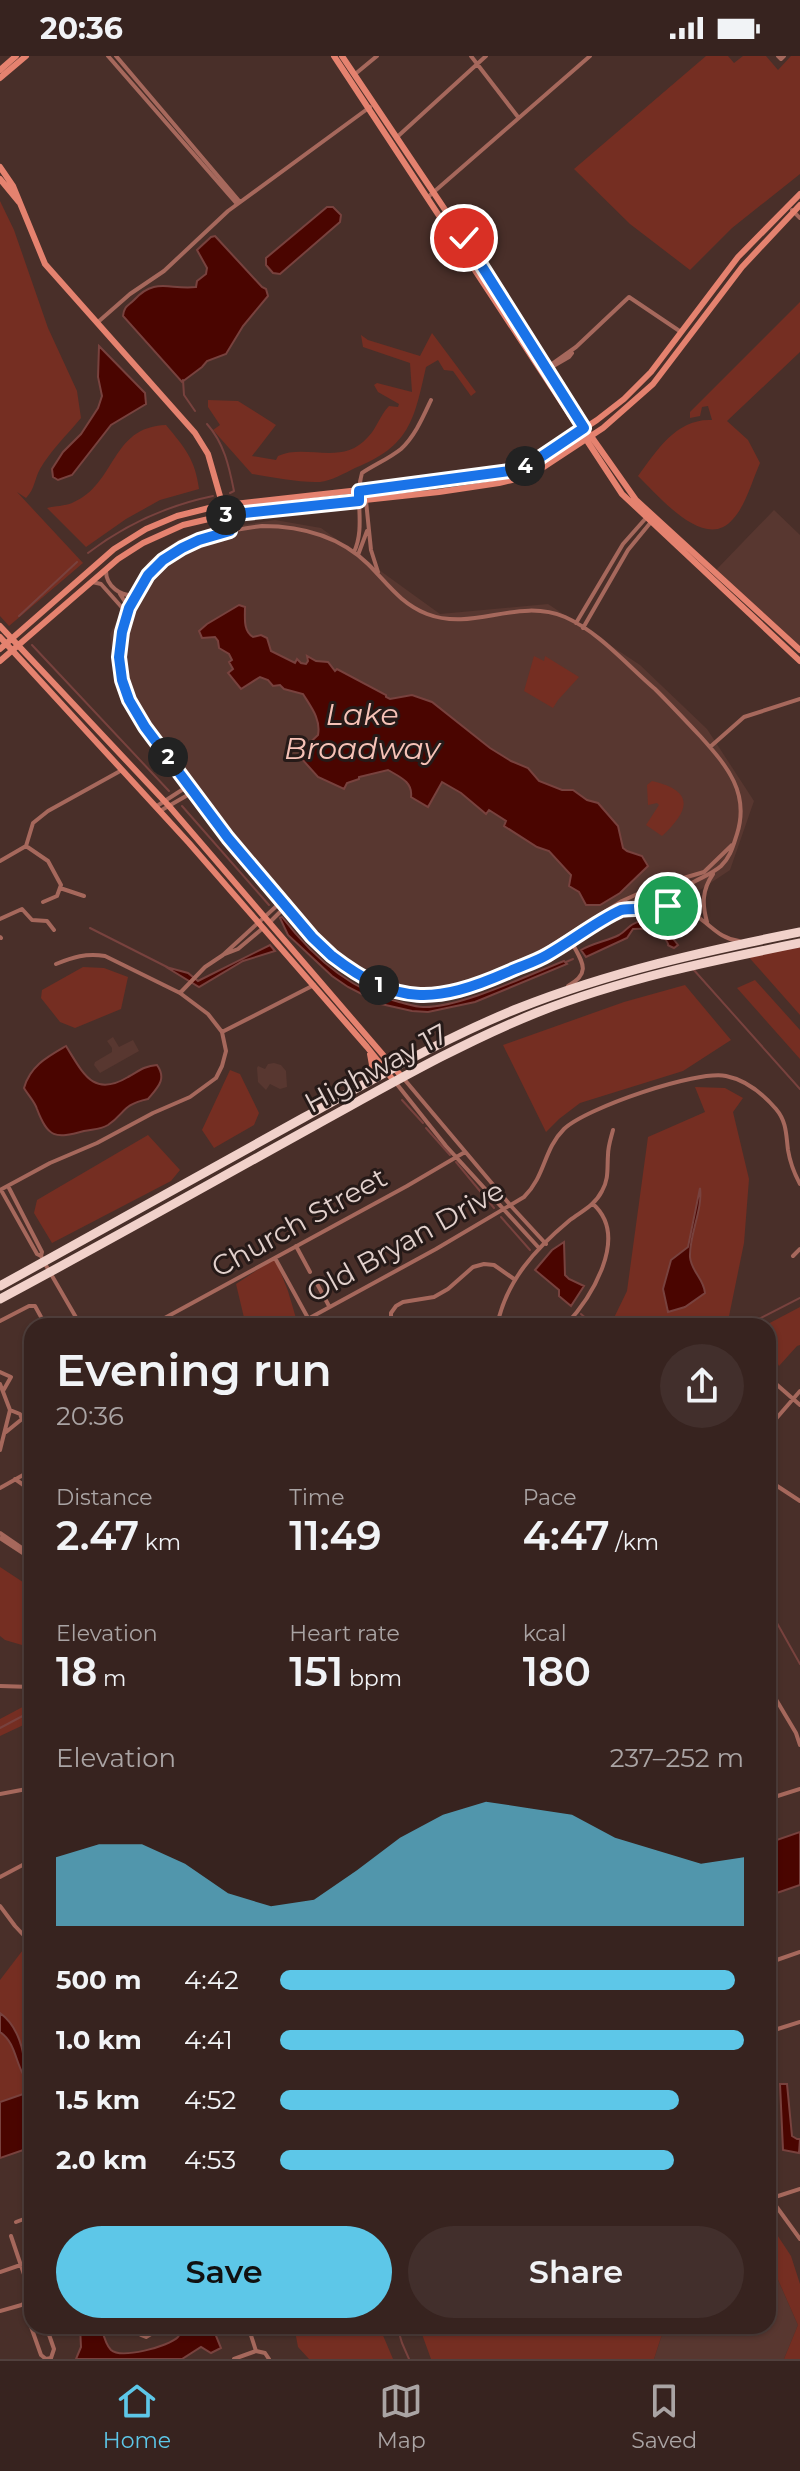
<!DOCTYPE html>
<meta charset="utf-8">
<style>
body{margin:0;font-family:Montserrat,sans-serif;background:#422f2c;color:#f1f3f6;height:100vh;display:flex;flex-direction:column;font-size:30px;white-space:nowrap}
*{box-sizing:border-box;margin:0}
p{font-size:26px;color:#aaa4a4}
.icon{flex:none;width:44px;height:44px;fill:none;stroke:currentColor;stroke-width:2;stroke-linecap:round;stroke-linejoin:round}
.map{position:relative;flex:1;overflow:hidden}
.side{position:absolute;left:24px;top:1262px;width:752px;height:1016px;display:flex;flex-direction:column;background:#37231f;border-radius:24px;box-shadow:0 2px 6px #0004,0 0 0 2px #51403d}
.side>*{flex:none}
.pin{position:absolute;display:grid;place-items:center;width:68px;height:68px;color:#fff;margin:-34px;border:4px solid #fff;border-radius:50%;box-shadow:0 2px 8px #0007}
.km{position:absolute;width:40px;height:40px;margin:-20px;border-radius:50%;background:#222;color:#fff;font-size:22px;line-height:40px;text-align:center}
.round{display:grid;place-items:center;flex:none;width:84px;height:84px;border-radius:42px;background:#422f2c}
.headline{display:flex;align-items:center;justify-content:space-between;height:136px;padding:0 32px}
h1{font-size:44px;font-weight:600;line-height:60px}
.figures{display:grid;grid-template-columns:repeat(3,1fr);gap:12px;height:136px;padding:8px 32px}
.figures div{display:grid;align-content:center}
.figures b{font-size:40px;font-weight:600}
.figures small{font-size:22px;font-weight:400}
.figures p{font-size:22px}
.chart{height:224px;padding:16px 32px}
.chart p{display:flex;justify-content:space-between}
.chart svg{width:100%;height:144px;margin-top:8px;fill:#5dc7e8;opacity:.7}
.primary-button{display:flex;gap:16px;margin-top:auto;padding:16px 32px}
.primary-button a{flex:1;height:92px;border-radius:48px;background:#5dc7e8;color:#111;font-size:32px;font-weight:600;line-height:92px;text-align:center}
.primary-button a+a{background:#422f2c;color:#f1f3f6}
ul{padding:0 32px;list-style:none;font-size:26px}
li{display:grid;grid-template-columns:128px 96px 1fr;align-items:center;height:60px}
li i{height:20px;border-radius:10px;background:#5dc7e8}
.status{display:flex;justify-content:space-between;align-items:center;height:56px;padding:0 40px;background:#37231f;direction:ltr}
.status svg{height:22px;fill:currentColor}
.tab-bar{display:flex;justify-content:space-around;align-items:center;height:112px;border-top:2px solid #51403d;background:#37231f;font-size:22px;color:#aaa4a4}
.tab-bar a{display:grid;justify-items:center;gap:4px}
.tab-bar .current{color:#5dc7e8}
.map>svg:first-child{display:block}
</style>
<div class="status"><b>20:36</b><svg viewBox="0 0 49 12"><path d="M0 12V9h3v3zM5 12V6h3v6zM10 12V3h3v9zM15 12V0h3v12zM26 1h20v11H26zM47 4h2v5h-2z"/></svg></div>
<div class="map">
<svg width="800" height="2303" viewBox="0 0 800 2303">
<rect width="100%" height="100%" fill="#492f29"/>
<path fill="#583730" d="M774,454L800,479V594L717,519V513Z
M275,464L321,472L440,558L548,548L640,609L707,673L754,745L730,814L667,856L617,863L562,898L484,932L431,945L372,934L333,908L215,776L116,630L110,578L148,505L179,483L203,475Z
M113,981L119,991L133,984L139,995L100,1017L94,1009L95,1006L112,996V992L107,985Z
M274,1007L281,1009L286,1015L287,1031L280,1033L270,1028L266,1034L258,1026L257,1012L258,1010L265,1013L268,1008Z
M768,2201L798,2269L784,2303H654L663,2275L661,2270H768Z"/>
<path fill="#752e22" d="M706,0H728L734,7L743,0H766L778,14L791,0H800V118L732,172L690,214L630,168L574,113Z
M0,145L14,174L48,272L77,335L81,362C67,379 51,394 40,413C34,424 35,433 26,442L17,436L83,507L9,570L0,560Z
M800,246V296L727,365L748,384L760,407C752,425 746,449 733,463C705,497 658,439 638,420C657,394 677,362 712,364L708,350L702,351L700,360L690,362V356Z
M432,277L476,336L471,340L453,315L444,314L438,304L426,311C414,364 410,390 355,412C345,417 331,425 320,426C300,427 272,421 252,418L213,374L220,369L208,351V344L238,345L276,369L252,400L276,404L278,400C306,387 342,411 368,381C377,372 380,359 389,350L398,351L399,348L378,336L374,329L377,327L412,336L410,307L363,291L361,279L368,284L420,300Z
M166,369C185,392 195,403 199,433L160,444L126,463L86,491L47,452C55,450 65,450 72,447C117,428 110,371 166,369Z
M534,600L544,605L545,600L579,621L558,644L553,652L524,635Z
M652,725C695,735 690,754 662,780L646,769L659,749L657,747L648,749L647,729Z
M800,889V959L746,898Z
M83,911L104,912L128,921L121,953L75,972L60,966L41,942L42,934Z
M755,924L800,974V1003L737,932Z
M685,929L731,984L683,1015L580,1047L559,1063L546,1076L503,989L624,946Z
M230,1014L240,1018L259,1057L254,1069L214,1092L202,1074Z
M695,1031L725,1032L743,1042L733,1056L749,1123L744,1187L727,1270H610L627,1235L648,1081L705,1056Z
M148,1079L180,1114L171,1125L52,1187L34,1157L37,1144Z
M275,1202L288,1235L298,1269L246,1270L236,1228Z
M800,1251V1289L797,1290L779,1310L768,1290V1270H764Z
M0,1511L32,1532V1592L5,1584L0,1580Z
M32,1646V1665L0,1680V1663Z
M29,1886L32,1888V2035L0,2046V1924Z
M768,2165L791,2200L800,2228V2303H784L798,2269L768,2201Z
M294,2270H379L393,2303H309L298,2291Z
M419,2270H661L663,2275L654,2303H431Z"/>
<path fill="#4a0500" stroke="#78423e" stroke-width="2" d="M327,151H333L341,159L340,166L280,218L273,217L266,209V202Z
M215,180L262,231L266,233L268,240L243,270L226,298L207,305L202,311L182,326L123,260C124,250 128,250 134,244C155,221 169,234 196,231L197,225L206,218L207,212L197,194L211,181Z
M99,290L145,337L146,348L111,369L72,419L58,424L53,421L52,413L63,396L81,378L98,352L102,340L98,321Z
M239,549L245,551C245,562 243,575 253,581L261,579L267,582L271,595L295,607L297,603L301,607L306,608L308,605L307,600L316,605L328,606L335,615L337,613L386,639V641L390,643L412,639L432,646L490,692L511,705L528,712L539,725L562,734H573L587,744L598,747L618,770L623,792L627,795L642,800L648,810L620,837L600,849H586L579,836L569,830L571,819L549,795L537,791L504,770L506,765L489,754L486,758L461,737L442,726L428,751L411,741C413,726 400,721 388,714L359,721V723L347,727L344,733L318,721L301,702L302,694L318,679C321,663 311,651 303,638L284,633L280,629L273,630L268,624L260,621L241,633L228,617L233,613L229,606L232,604L229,598L219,592L218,585L215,581L202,582L199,575L207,568Z
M282,861C312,900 350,935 399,946C407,948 416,951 423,951C460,952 528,919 564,905L567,908L475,946L428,956L412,955L381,948L348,931L332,920L288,879L280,862Z
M641,865C657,869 668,875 678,889L674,892C662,886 673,893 665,883C657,872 645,872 633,873L627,882L586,901L581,894C593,887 607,885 619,879C629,873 628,868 641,865Z
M270,889L275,895L243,905L199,931L166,911L188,917L198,925Z
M66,990C83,1017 93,1042 128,1021C139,1015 144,1010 157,1009C167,1023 158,1031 148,1043C121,1049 126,1057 108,1069C100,1074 92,1073 84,1075C55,1083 48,1082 37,1053C35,1046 28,1039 24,1032C30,1010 47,1001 66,990Z
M700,1132C703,1153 689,1179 690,1201C691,1215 704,1223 705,1237L685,1251L668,1256L663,1233L671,1204L688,1191Z
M564,1186L565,1219L569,1223L584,1230L571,1250L559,1240V1234L535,1214L552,1194Z
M800,1776V1829L768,1840V1787Z
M0,1957C17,1969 27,1997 23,2018C15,2004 15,1986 0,1976Z
M780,2028H787L792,2080L797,2083H800L799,2097L783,2094Z
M32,2035V2091L0,2102V2046Z
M80,2270H101C103,2277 105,2288 111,2294C121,2303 168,2291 178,2281C179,2281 183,2271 184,2270H212L221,2292L211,2297L201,2291L182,2303H76L81,2291Z"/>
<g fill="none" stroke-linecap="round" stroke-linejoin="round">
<path stroke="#78423e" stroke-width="2" d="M183,324L184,339L195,355
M207,368C224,387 229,410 234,435L230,437
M88,497C126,468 165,450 213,440
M19,560L77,506
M32,589L169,735
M182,750L269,849
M90,872L167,911
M566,906L573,903
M693,913L800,1033
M402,1044L423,1067
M426,1072L450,1099
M456,1106L494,1152
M501,1161L530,1194
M581,1258L595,1270
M745,1270L800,1242
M768,1551L800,1608
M0,1672L32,1655
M23,2018L25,2038
M397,2270L402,2287L409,2303"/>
<path stroke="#a6685c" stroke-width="4" d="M108,0L237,148
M116,0L240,146
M471,0L518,61
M778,0L781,3L784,0
M354,19L377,0
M396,82L486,0
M428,141L590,0
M792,154L800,162
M98,266L130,238L164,215L228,155L370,51
M550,312L569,301L572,297
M545,313L576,291L629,241L681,276
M360,437L366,445L371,494L378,516
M226,459L230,475
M262,470C301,470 339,480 368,508C388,528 400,547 427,558C474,576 517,541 565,561C599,576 627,609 655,633C671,649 686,665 701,681C727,710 750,737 737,778C733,790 731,800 721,810C712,818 700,822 690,828C680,834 673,849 663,852C650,856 634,851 621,854C595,866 573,884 549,898C528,910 504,918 482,926C463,934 444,942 424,940C358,936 318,887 278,841C256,816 233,790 213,763C197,742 182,720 167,699C154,681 139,665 129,644C103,585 134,513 192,487C214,477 238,473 262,470Z
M354,496C366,470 354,443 362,417C374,409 390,402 401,393C415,380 423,361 431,344
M358,499L367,475
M106,515C106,530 121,541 135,539
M92,526L101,528L126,556
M120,538L129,552
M576,567L623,488L646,462
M583,572L628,494L651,466
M710,691L744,661L800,643
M157,750L188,730
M160,755L193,736
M26,790L48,805L61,829L57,840L43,846
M0,805L26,790L33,767L48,755L122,714
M60,832L84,840
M616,850C650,842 679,844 706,867C717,876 724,883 739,885
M0,863L22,853L32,864L47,865L54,874
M270,866L286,850
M707,866C702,848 702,834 713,818
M0,881L1,882
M225,898L238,893L263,872
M524,907L622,845L653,831L704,816L732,789
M568,930C593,916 581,905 571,885
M180,937L205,911L223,899L282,845
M222,976L314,929
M404,1023L511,1150L546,1188
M396,1027L446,1090L539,1192
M8,1130L42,1196L41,1200L44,1206L81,1270
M0,1134L50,1107L97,1087L153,1057L190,1041L216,1022L222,1010L226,995L222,976L208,958L180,937L105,900C86,897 73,901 56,908
M1,1134L37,1198L41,1200
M296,1190L310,1216
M793,1200L800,1193
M275,1202L308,1262
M315,1224L329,1250
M0,1265L29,1250H35L46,1270
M150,1270L407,1130L465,1096
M295,1270L436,1193L524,1141C546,1119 543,1094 564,1073C586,1052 696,1014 726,1020C746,1024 763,1038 776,1053C787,1066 786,1079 788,1094C790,1106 794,1117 800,1128
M391,1270V1257L396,1250L403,1246L434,1241L448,1233L473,1211L484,1208L494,1209L514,1223
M497,1270C506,1225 535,1193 570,1164C582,1155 595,1149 602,1135C609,1123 607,1112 608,1099C608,1090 611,1082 613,1074
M565,1270C591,1242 630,1181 593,1148
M0,1316L11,1321L3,1335
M768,1321L800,1349
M0,1328L10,1354L0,1394
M768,1372L800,1335
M6,1376L22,1363L20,1358L10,1354
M15,1423L32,1435
M768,1424L800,1445
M24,1431L32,1439
M0,1432L32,1414
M0,1477L32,1499
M0,1482L32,1503
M0,1630L32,1631
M768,1630L796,1677L800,1689
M0,1738L32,1732
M768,1743L800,1733
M0,1821L32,1804
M0,1850L15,1870L32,1888
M768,1907L800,1896
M768,1976L800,1966
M768,2139L800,2183
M772,2142L800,2133
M16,2166L32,2160
M11,2180L32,2242
M0,2216L32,2205
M23,2248L41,2299L46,2303L51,2302L54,2293L46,2270
M0,2255L32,2246
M137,2270L141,2279L146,2281L151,2278V2270
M248,2270L256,2295L265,2297L269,2303
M234,2303L256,2295"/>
<path stroke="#e5826f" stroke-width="6" d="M334,0L622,438L800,605
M342,0L464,182L567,346L636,444L800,594
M0,14L16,0
M0,22L26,0
M0,111L13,130L45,208L195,377L208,398L224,454
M0,123L19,146
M0,570L169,750L402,1021
M0,581L189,787L367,991L394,1025
M0,593L114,493L146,473L177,460L217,450L431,426L510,415L529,409L597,364L624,343L651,316L738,201L800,138
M0,605L118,503L143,487L183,469L226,459L439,436L499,427L530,420L603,372L653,328L742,211L800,149
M367,1026L372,1009L370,998"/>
<path stroke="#f1d1ca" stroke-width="9" d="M0,1230C101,1174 202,1118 303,1062C374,1023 444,982 519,952C610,916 704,895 800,876
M0,1243C105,1187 209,1128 314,1070C387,1030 459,988 536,957C622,923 710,905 800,887"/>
</g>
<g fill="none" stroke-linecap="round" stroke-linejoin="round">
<g stroke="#fff" stroke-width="16">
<path id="route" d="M464,182L584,372L529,409L510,415L359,435V445L226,459L230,475L199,484L182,492L163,504L148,519L129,552L122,576L119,601L122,624L129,644L145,671L228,782L312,881L332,900C397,950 435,948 508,916C521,910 535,906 547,899C572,885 595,866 621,854C637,851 653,856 668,850"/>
</g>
<use href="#route" stroke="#1a73e8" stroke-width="10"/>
</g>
<g text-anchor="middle" stroke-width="6" stroke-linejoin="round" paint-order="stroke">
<g font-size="28" fill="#e2d1cd" stroke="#261a18">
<text transform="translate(376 1012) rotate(-28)" y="10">Highway 17</text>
<text transform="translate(299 1166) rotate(-29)" y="10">Church Street</text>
<text transform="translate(405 1185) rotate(-29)" y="10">Old Bryan Drive</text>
</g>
<g font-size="30" font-style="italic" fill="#f6c2b7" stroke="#261a18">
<text x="362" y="669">Lake<tspan x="362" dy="34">Broadway</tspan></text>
</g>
</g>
</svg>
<div class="pin" style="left:668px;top:850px;background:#1e9e55"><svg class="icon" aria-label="arrive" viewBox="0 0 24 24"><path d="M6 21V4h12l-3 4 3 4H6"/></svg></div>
<div class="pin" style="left:464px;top:182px;background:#d93025"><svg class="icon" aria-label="check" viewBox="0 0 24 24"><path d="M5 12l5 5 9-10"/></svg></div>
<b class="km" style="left:379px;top:929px">1</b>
<b class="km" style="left:168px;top:701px">2</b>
<b class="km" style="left:226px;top:459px">3</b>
<b class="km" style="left:525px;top:410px">4</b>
<section class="side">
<div class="headline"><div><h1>Evening run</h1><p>20:36</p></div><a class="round"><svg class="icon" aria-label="share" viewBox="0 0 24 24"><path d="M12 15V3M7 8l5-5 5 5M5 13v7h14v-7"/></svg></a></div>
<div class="figures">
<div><p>Distance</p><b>2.47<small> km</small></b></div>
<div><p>Time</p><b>11:49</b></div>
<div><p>Pace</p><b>4:47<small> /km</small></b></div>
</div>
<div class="figures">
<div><p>Elevation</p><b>18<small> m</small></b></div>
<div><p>Heart rate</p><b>151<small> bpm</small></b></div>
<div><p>kcal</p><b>180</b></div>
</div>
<div class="chart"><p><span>Elevation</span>237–252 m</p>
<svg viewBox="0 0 160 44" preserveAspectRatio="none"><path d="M0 44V23L10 19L20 19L30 25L40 34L50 38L60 36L70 27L80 17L90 10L100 6L110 8L120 10L130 17L140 21L150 25L160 23V44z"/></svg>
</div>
<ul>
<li><b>500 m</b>4:42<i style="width:98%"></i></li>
<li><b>1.0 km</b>4:41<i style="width:100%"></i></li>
<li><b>1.5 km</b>4:52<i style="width:86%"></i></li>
<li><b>2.0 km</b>4:53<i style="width:85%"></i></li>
</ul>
<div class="primary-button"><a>Save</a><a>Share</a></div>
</section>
</div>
<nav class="tab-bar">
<a class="current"><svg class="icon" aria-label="home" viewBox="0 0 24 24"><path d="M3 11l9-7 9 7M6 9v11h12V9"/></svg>Home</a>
<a><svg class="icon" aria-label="map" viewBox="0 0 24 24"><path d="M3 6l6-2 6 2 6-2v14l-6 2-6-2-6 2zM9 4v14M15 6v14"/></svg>Map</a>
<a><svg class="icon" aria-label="saved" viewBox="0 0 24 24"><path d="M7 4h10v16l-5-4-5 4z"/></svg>Saved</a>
</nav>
